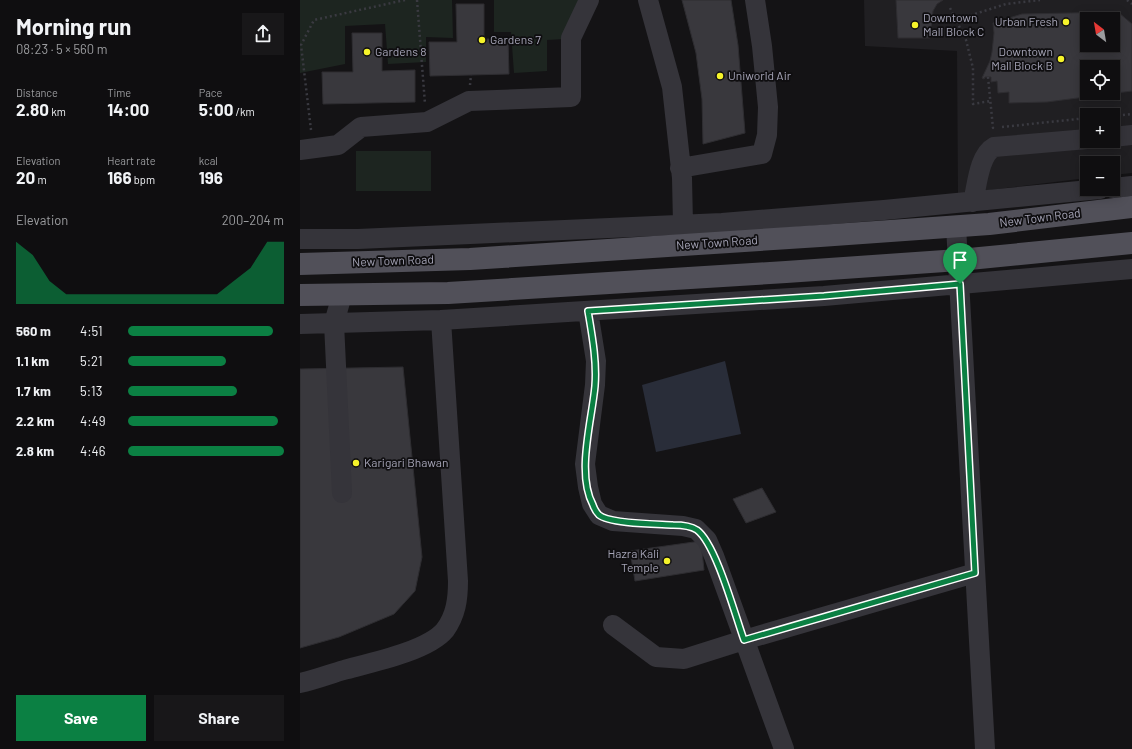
<!DOCTYPE html>
<meta charset="utf-8">
<style>
body{margin:0;font-family:Barlow,sans-serif;background:#181719;color:#f1f3f6;height:100vh;display:flex;flex-direction:column;font-size:15px;white-space:nowrap}
*{box-sizing:border-box;margin:0}
p{font-size:13px;color:#9b9c9f}
.icon{flex:none;width:22px;height:22px;fill:none;stroke:currentColor;stroke-width:2;stroke-linecap:round;stroke-linejoin:round}
.map{position:relative;flex:1;overflow:hidden}
.details{display:flex;flex-direction:column;background:#0f0e10;width:300px}
.details>*{flex:none}
.needle{width:26px;rotate:329deg}
.buttons{position:absolute;left:780px;top:12px;display:grid;gap:8px}
.buttons a{display:grid;place-items:center;width:40px;height:40px;border-radius:0px;background:#0f0e10;box-shadow:0 2px 10px #0003,0 0 0 1px #2f2e30;font-size:20px}
.pin{position:absolute;display:grid;place-items:center;width:34px;height:34px;color:#fff;margin:-41px -17px;border-radius:50% 50% 50% 0;rotate:-45deg;box-shadow:0 0 4px #0007}
.pin .icon{rotate:45deg}
.round{display:grid;place-items:center;flex:none;width:42px;height:42px;border-radius:0px;background:#181719}
.overview{display:flex;align-items:center;justify-content:space-between;height:68px;padding:0 16px}
h1{font-size:22px;font-weight:700;line-height:30px}
.stats{display:grid;grid-template-columns:repeat(3,1fr);gap:6px;height:68px;padding:4px 16px}
.stats div{display:grid;align-content:center}
.stats b{font-size:17px;font-weight:700}
.stats small{font-size:11px;font-weight:400}
.stats p{font-size:11px}
.chart{height:112px;padding:8px 16px}
.chart p{display:flex;justify-content:space-between}
.chart svg{width:100%;height:72px;margin-top:4px;fill:#0b8043;opacity:.7}
.button{display:flex;gap:8px;margin-top:auto;padding:8px 16px}
.button a{flex:1;height:46px;border-radius:0px;background:#0b8043;color:#fff;font-size:16px;font-weight:700;line-height:46px;text-align:center}
.button a+a{background:#181719;color:#f1f3f6}
ul{padding:0 16px;list-style:none;font-size:13px}
li{display:grid;grid-template-columns:64px 48px 1fr;align-items:center;height:30px}
li i{height:10px;border-radius:5px;background:#0b8043}
main{display:flex;flex:1;min-height:0}
.map>svg:first-child{display:block}
</style>
<main>
<section class="details">
<div class="overview"><div><h1>Morning run</h1><p>08:23 · 5 × 560 m</p></div><a class="round"><svg class="icon" aria-label="share" viewBox="0 0 24 24"><path d="M12 15V3M7 8l5-5 5 5M5 13v7h14v-7"/></svg></a></div>
<div class="stats">
<div><p>Distance</p><b>2.80<small> km</small></b></div>
<div><p>Time</p><b>14:00</b></div>
<div><p>Pace</p><b>5:00<small> /km</small></b></div>
</div>
<div class="stats">
<div><p>Elevation</p><b>20<small> m</small></b></div>
<div><p>Heart rate</p><b>166<small> bpm</small></b></div>
<div><p>kcal</p><b>196</b></div>
</div>
<div class="chart"><p><span>Elevation</span>200–204 m</p>
<svg viewBox="0 0 160 44" preserveAspectRatio="none"><path d="M0 44V6L10 14L20 30L30 38L40 38L50 38L60 38L70 38L80 38L90 38L100 38L110 38L120 38L130 30L140 22L150 6L160 6V44z"/></svg>
</div>
<ul>
<li><b>560 m</b>4:51<i style="width:93%"></i></li>
<li><b>1.1 km</b>5:21<i style="width:63%"></i></li>
<li><b>1.7 km</b>5:13<i style="width:70%"></i></li>
<li><b>2.2 km</b>4:49<i style="width:96%"></i></li>
<li><b>2.8 km</b>4:46<i style="width:100%"></i></li>
</ul>
<div class="button"><a>Save</a><a>Share</a></div>
</section>
<div class="map">
<svg width="832" height="749" viewBox="0 0 832 749">
<rect width="100%" height="100%" fill="#141315"/>
<path fill="#201f22" fill-rule="evenodd" d="M564,0H832V173L813,175V163H787V178L658,194L657,51L565,46ZM787,19H813V45H787ZM787,67H813V93H787ZM787,115H813V141H787Z"/>
<path fill="#1d2520" d="M0,0H152L153,38L126,37V62L88,64L85,24L45,26V64L0,73Z
M194,0H279L264,39L247,40V71L214,73L211,32H194Z
M56,151H131V191H56Z"/>
<path fill="#292d39" d="M425,361L441,434L356,452L342,385Z"/>
<path fill="#39383d" stroke="#2e2d31" fill-rule="evenodd" d="M382,0H431L438,45L445,133L403,144L402,99L396,53Z
M596,0H643L637,4L633,11L630,38H598Z
M156,4H184V39H208L209,74L130,76L129,42H157Z
M818,12L832,24V91L747,102L709,103V92L698,93L697,81L691,82V77H685L684,79L682,78L690,61L692,52L694,33L693,23L722,14ZM787,19H813V45H787ZM787,67H813V93H787Z
M52,33H82V71L115,70V102L23,104L22,72H53Z
M103,367L122,557L115,591L94,614L39,637L0,648V369Z
M462,488L476,512L446,523L433,499Z
M401,541L404,570L335,581L330,551Z"/>
<g fill="none" stroke-linecap="round" stroke-linejoin="round">
<path stroke="#3a3a41" stroke-width="2.5" stroke-dasharray="2 3" stroke-linecap="butt" d="M117,0L125,104
M827,0L832,4
M650,8L666,40L673,68V104L690,101
M656,20L706,4L740,0
M688,77L693,128L695,127
M170,85L171,75
M813,116L832,114
M702,127L787,118
M11,130L1,45L14,20L105,0"/>
<path stroke="#35343a" stroke-width="20" d="M348,0L372,87L382,178L383,224
M813,137L832,135
M0,150L38,145L61,127L127,122L169,101L271,97V38L289,0
M380,168L462,154L467,135L468,107L462,46L455,0
M813,188L832,186
M673,202C677,186 679,155 694,147L787,139
M656,226L685,749
M0,239H58L422,223L584,210L800,189
M288,311L296,361L295,385L285,464L288,487L292,504L299,515L313,521L383,526L396,529L407,540L414,556L484,749
M0,324L141,320L524,296L832,269
M42,493L34,323L42,295
M313,625L356,657L384,659L444,640L675,573
M0,683C15,680 30,674 44,670C70,663 128,651 145,630C156,615 158,599 158,581L141,320"/>
<path stroke="#515059" stroke-width="22" d="M0,264L170,259L520,236L689,224L832,207
M0,295L148,293L486,272L659,260L832,243"/>
</g>
<g fill="none" stroke-linecap="round" stroke-linejoin="round">
<g stroke="#fff" stroke-width="8">
<path id="route" d="M660,284L675,573L444,640C435,615 416,544 397,530C391,526 381,525 373,525C358,524 310,524 299,515C297,513 294,508 293,505C276,473 292,420 295,386C297,361 292,335 288,311L524,296Z"/>
</g>
<use href="#route" stroke="#0b8043" stroke-width="5"/>
</g>
<g fill="#f6f42a" stroke="#0f0e10" stroke-width="1.5">
<circle cx="766" cy="22" r="4"/>
<circle cx="615" cy="25" r="4"/>
<circle cx="182" cy="40" r="4"/>
<circle cx="67" cy="52" r="4"/>
<circle cx="761" cy="59" r="4"/>
<circle cx="420" cy="76" r="4"/>
<circle cx="56" cy="463" r="4"/>
<circle cx="367" cy="561" r="4"/>
</g>
<g text-anchor="middle" stroke-width="3.5" stroke-linejoin="round" paint-order="stroke">
<g font-size="12" fill="#a5a4b6" stroke="#0f0e10" text-anchor="start">
<text x="623" y="22">Downtown<tspan x="623" dy="14">Mall Block C</tspan></text>
<text x="758" y="26" text-anchor="end">Urban Fresh</text>
<text x="190" y="44">Gardens 7</text>
<text x="75" y="56">Gardens 8</text>
<text x="753" y="56" text-anchor="end">Downtown<tspan x="753" dy="14">Mall Block B</tspan></text>
<text x="428" y="80">Uniworld Air</text>
<text x="64" y="467">Karigari Bhawan</text>
<text x="359" y="558" text-anchor="end">Hazra Kali<tspan x="359" dy="14">Temple</tspan></text>
</g>
<g font-size="12" fill="#a5a4b6" stroke="#0f0e10">
<text transform="translate(740 218) rotate(-7)" y="4">New Town Road</text>
<text transform="translate(417 243) rotate(-4)" y="4">New Town Road</text>
<text transform="translate(93 261) rotate(-2)" y="4">New Town Road</text>
</g>
</g>
</svg>
<div class="buttons">
<a><svg class="needle" viewBox="-14 -14 28 28"><path d="M0-13l5 13h-10z" fill="#e53935"/><path d="M0 13l5-13h-10z" fill="#9b9c9f"/></svg></a>
<a><svg class="icon" aria-label="locate" viewBox="0 0 24 24"><circle cx="12" cy="12" r="6"/><path d="M12 2v4M12 18v4M2 12h4M18 12h4"/></svg></a>
<a>+</a>
<a>−</a>
</div>
<div class="pin" style="left:660px;top:284px;background:#1e9e55"><svg class="icon" aria-label="arrive" viewBox="0 0 24 24"><path d="M6 21V4h12l-3 4 3 4H6"/></svg></div>
</div>
</main>
